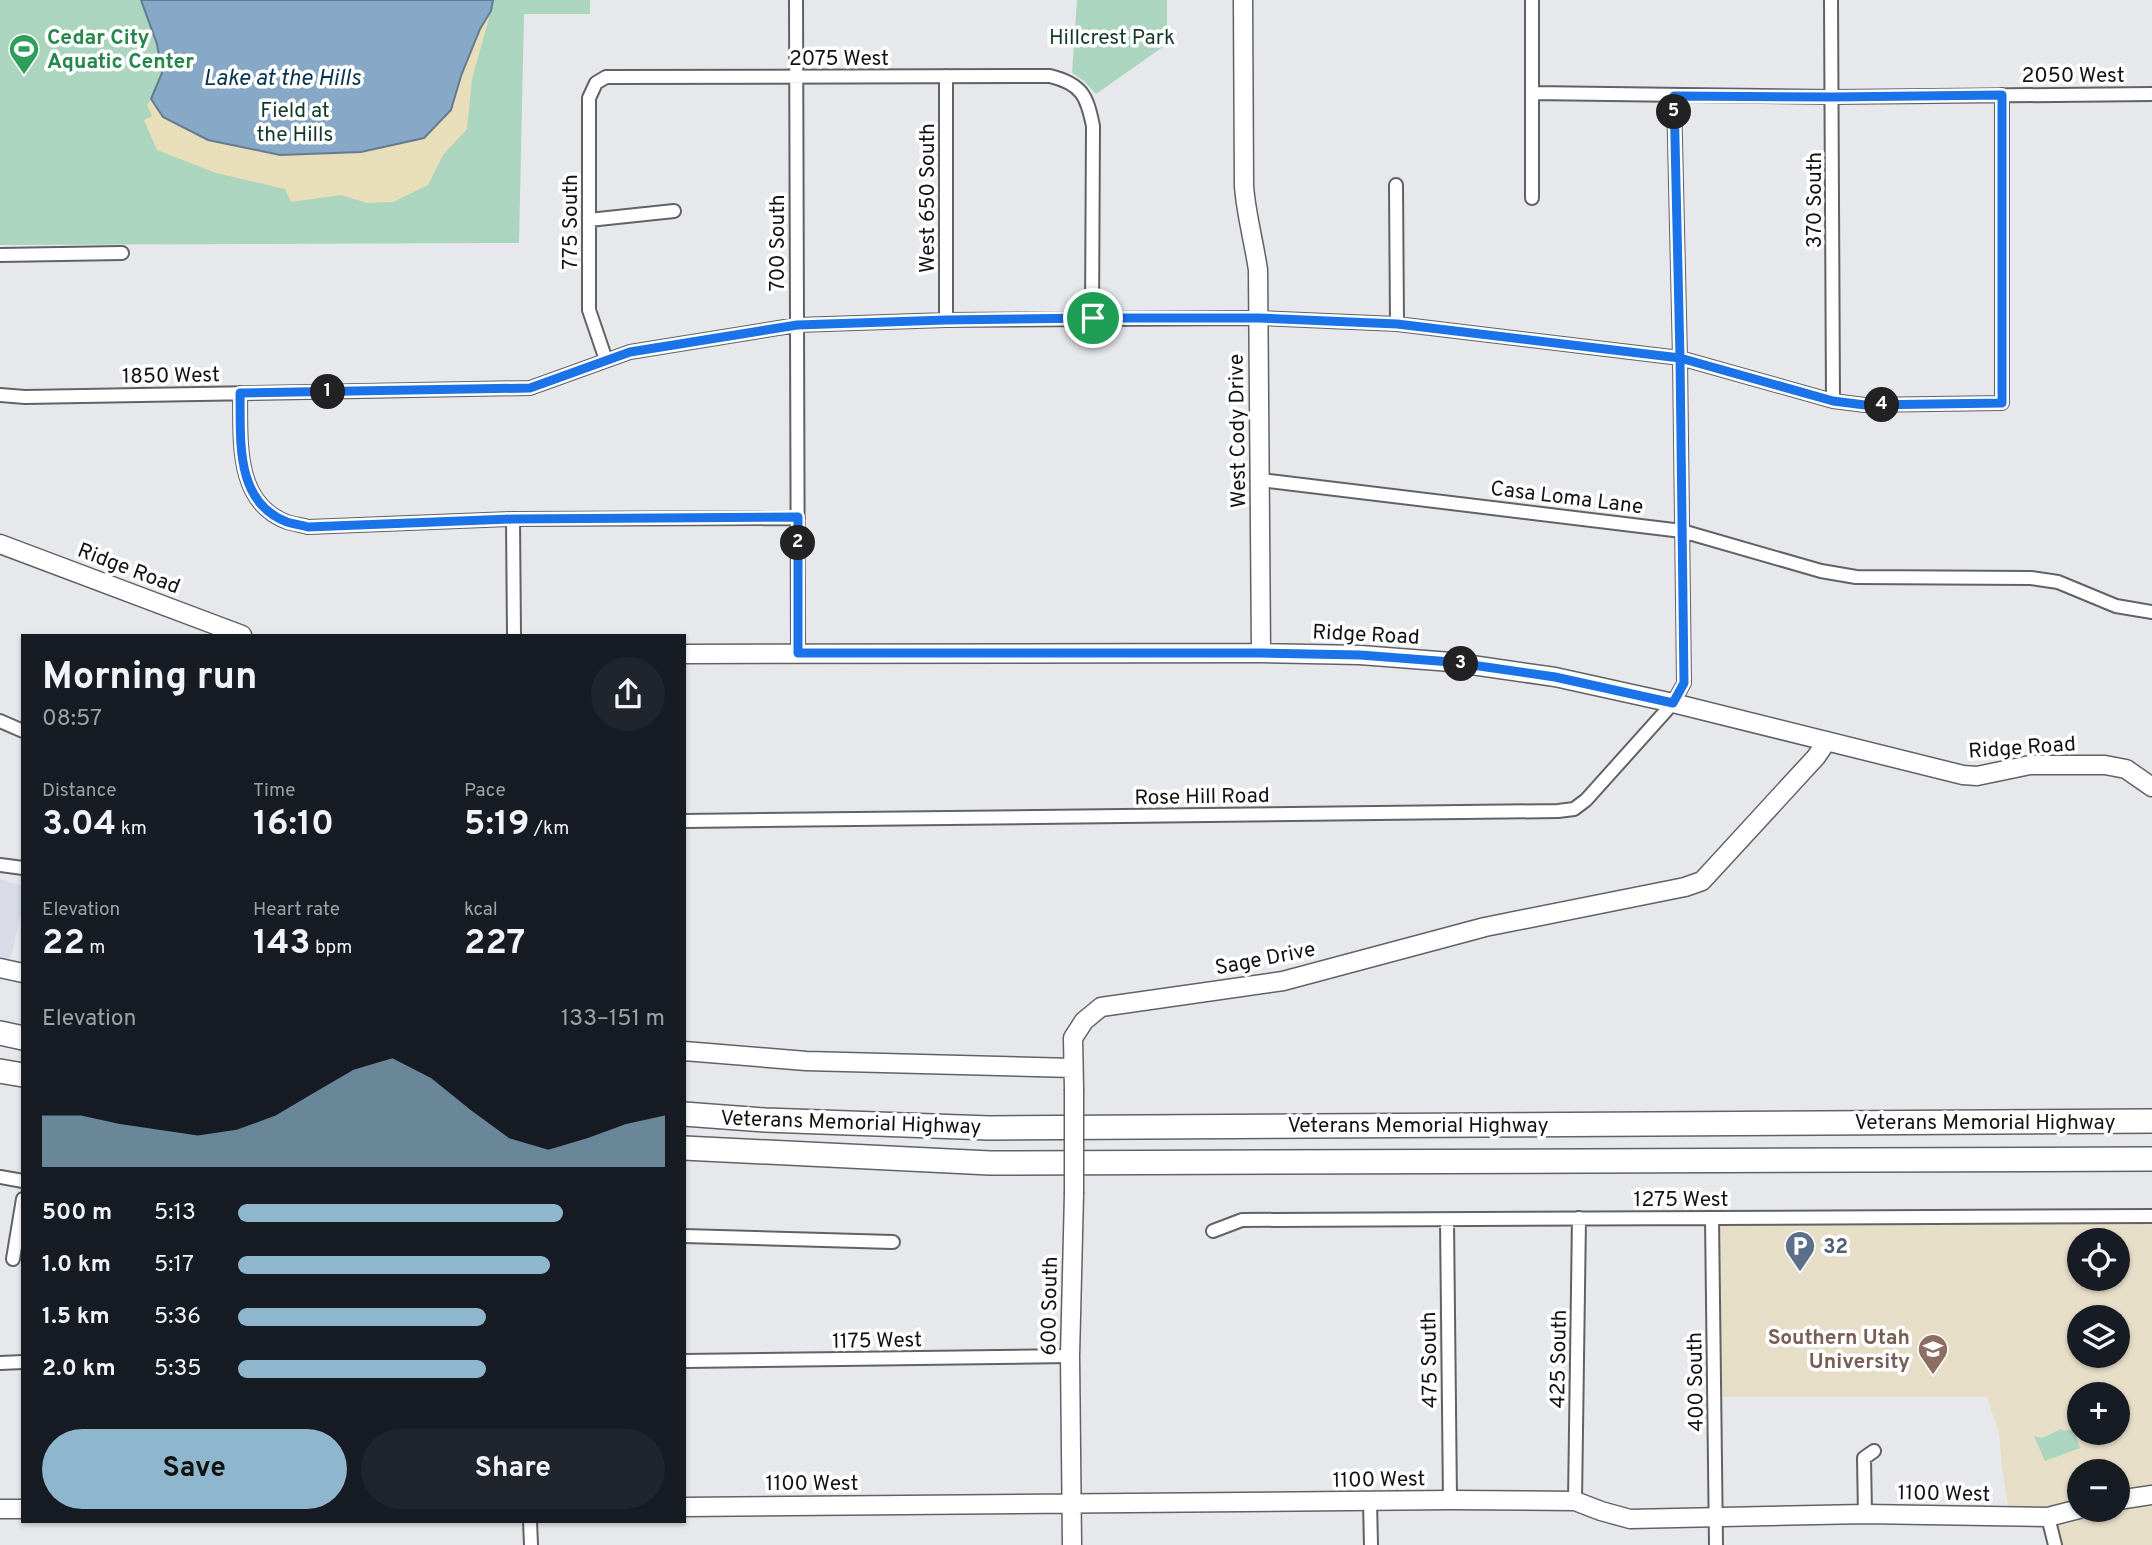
<!DOCTYPE html>
<meta charset="utf-8">
<style>
body{margin:0;font-family:Overpass,sans-serif;background:#20242c;color:#f1f3f6;height:100vh;display:flex;flex-direction:column;font-size:26px;white-space:nowrap}
*{box-sizing:border-box;margin:0}
p{font-size:23px;color:#9ea1a6}
.icon{flex:none;width:38px;height:38px;fill:none;stroke:currentColor;stroke-width:2;stroke-linecap:round;stroke-linejoin:round}
.map{position:relative;flex:1;overflow:hidden}
.drawer{position:absolute;left:21px;top:634px;width:665px;height:889px;display:flex;flex-direction:column;background:#171b24;border-radius:0px;box-shadow:0 2px 5px #0004}
.drawer>*{flex:none}
.tools{position:absolute;left:2067px;top:1228px;display:grid;gap:14px}
.tools a{display:grid;place-items:center;width:63px;height:63px;border-radius:50%;background:#171b24;box-shadow:0 2px 5px #0004;font-size:35px}
.pin{position:absolute;display:grid;place-items:center;width:60px;height:60px;color:#fff;margin:-30px;border:4px solid #fff;border-radius:50%;box-shadow:0 2px 7px #0007}
.km{position:absolute;width:35px;height:35px;margin:-18px;border-radius:50%;background:#222;color:#fff;font-size:19px;line-height:35px;text-align:center}
.round{display:grid;place-items:center;flex:none;width:74px;height:74px;border-radius:37px;background:#20242c}
.overview{display:flex;align-items:center;justify-content:space-between;height:119px;padding:0 21px}
h1{font-size:38px;font-weight:700;line-height:52px}
.metrics{display:grid;grid-template-columns:repeat(3,1fr);gap:10px;height:119px;padding:7px 21px}
.metrics div{display:grid;align-content:center}
.metrics b{font-size:35px;font-weight:700}
.metrics small{font-size:19px;font-weight:400}
.metrics p{font-size:19px}
.chart{height:196px;padding:14px 21px}
.chart p{display:flex;justify-content:space-between}
.chart svg{width:100%;height:126px;margin-top:7px;fill:#8eb6cd;opacity:.7}
.cta{display:flex;gap:14px;margin-top:auto;padding:14px 21px}
.cta a{flex:1;height:80px;border-radius:42px;background:#8eb6cd;color:#111;font-size:28px;font-weight:700;line-height:80px;text-align:center}
.cta a+a{background:#20242c;color:#f1f3f6}
ul{padding:0 21px;list-style:none;font-size:23px}
li{display:grid;grid-template-columns:112px 84px 1fr;align-items:center;height:52px}
li i{height:18px;border-radius:9px;background:#8eb6cd}
.map>svg:first-child{display:block}
</style>
<div class="map">
<svg width="2152" height="1545" viewBox="0 0 2152 1545">
<rect width="100%" height="100%" fill="#e7e8ec"/>
<path fill="#d9dce7" d="M0,879L23,886V902L13,950L0,983Z"/>
<path fill="#e7dec8" fill-rule="evenodd" d="M2152,1216V1545H2055L2048,1517L2010,1516L2002,1467L1999,1434L1987,1397H1714L1712,1218ZM2079,1241H2118V1279H2079ZM2079,1318H2118V1356H2079ZM2079,1395H2118V1433H2079ZM2079,1472H2118V1510H2079Z"/>
<path fill="#acd5c0" d="M0,0H590V14H524L519,243L0,245Z
M1077,0H1167V44L1096,94L1084,81L1072,73Z
M2061,1429L2064,1431L2073,1429L2080,1448L2045,1461L2034,1436L2042,1438Z"/>
<path fill="#e8dfba" d="M491,11L472,79L467,129L443,155L428,185L393,202L367,203L341,195L291,202L285,189L216,173L157,150L144,120L152,116L147,105L151,99L163,117L451,110C461,76 473,42 491,11Z"/>
<path fill="#87a8c6" stroke="#647b91" stroke-width="2" d="M141,0H493L491,11L480,29L461,76L451,110L424,138L361,152L280,155L208,140L163,117L151,99L162,73L157,44Z"/>
<g fill="none" stroke-linecap="round" stroke-linejoin="round">
<g stroke="#616265" stroke-width="16">
<path id="street" d="M796,0L798,653
M1532,0V198
M1831,0L1833,401
M946,76V320
M1533,93L1833,97L2152,94
M1396,185L1397,324
M589,220L674,211
M0,255L122,253
M606,360L589,310V98L596,83L606,77L1050,76C1082,84 1087,96 1093,126L1092,318
M240,393C241,439 234,502 287,522C293,524 301,525 308,527L513,519L798,518
M0,395L25,397L530,388L630,352L797,325L946,320L1258,318L1397,324L1680,358L1833,401L1865,405L2002,403V95
M1261,480L1682,531L1821,571L1856,577L2031,578L2058,582L2116,606L2152,612
M513,519L514,635
M0,721L23,731
M684,821L1558,811L1574,809L1586,800L1673,703L1684,683L1680,358L1674,96
M0,865L23,868
M0,1177L23,1181
M1712,1218L1716,1545
M1447,1220L1450,1500
M1213,1231L1242,1220L2152,1216
M684,1236L893,1242
M13,1259L23,1199
M684,1361L1070,1356
M0,1363L23,1362
M1575,1501L1579,1218
M1370,1502L1371,1545
M1865,1514L1864,1458L1874,1451
M2048,1517L2055,1545
M530,1521L531,1545"/>
</g>
<g stroke="#616265" stroke-width="21">
<path id="secondary" d="M1243,0L1244,186C1246,214 1254,242 1258,270L1261,653
M0,544L242,635
M684,654L1261,653L1360,655L1451,662L1555,677L1673,703L1963,775L1977,776L2030,765H2105L2126,769L2152,787
M0,968L23,973
M684,1051L806,1061L1073,1068
M1074,1089L1073,1038L1084,1021L1101,1007L1283,981L1485,927L1685,887L1702,881L1816,757L1827,741
M2118,1500L2152,1495
M684,1507L1450,1500L1575,1501L1601,1511L1630,1519L1865,1514L2048,1517L2079,1509
M0,1509H23
M1072,1545L1070,1356L1074,1194"/>
</g>
<g stroke="#616265" stroke-width="26">
<path id="highway" d="M0,1033L23,1038
M0,1071L23,1075
M684,1114L765,1120L989,1128L2152,1121
M684,1148L990,1163L2152,1159"/>
</g>
<use href="#street" stroke="#fff" stroke-width="12"/>
<use href="#secondary" stroke="#fff" stroke-width="18"/>
<use href="#highway" stroke="#fff" stroke-width="23"/>
<g stroke="#616265" stroke-width="21" stroke-linecap="butt">
<path id="secondary-bridge" d="M1074,1089V1194"/>
</g>
<use href="#secondary-bridge" stroke="#fff" stroke-width="18"/>
</g>
<g fill="none" stroke-linecap="round" stroke-linejoin="round">
<g stroke="#fff" stroke-width="14">
<path id="route" d="M1093,318L946,320L797,325L630,352L530,388L240,393C241,439 234,502 287,522C293,524 301,525 308,527L513,519L798,517V653H1261L1360,655L1451,662L1555,677L1673,703L1684,683L1680,358L1833,401L1865,405L2002,403V95L1833,97L1674,96L1680,358L1397,324L1258,318H1093"/>
</g>
<use href="#route" stroke="#1a73e8" stroke-width="9"/>
</g>
<defs>
<g id="stadium-pin" transform="scale(1.575)"><path d="M0 17L-7.5 6A9.5 9.5 0 1 1 7.5 6Z" fill="#2e9e5b" stroke="#fff"/><path d="M0-5a6.5 5 0 1 0 0 10a6.5 5 0 1 0 0-10ZM-3.5-1.8h7v3.6h-7Z" fill="#fff"/></g>
<g id="parking-pin" transform="scale(1.575)"><path d="M0 17L-7.5 6A9.5 9.5 0 1 1 7.5 6Z" fill="#5c6f8a" stroke="#fff"/><path d="M-3.5-5.5H1a3.5 3.5 0 0 1 0 7H-1V5.5H-3.5ZM-1-3.4V-.6H.8a1.4 1.4 0 0 0 0-2.8Z" fill="#fff"/></g>
<g id="university-pin" transform="scale(1.575)"><path d="M0 17L-7.5 6A9.5 9.5 0 1 1 7.5 6Z" fill="#8d6e63" stroke="#fff"/><path d="M0-5L7-2L0 1L-7-2ZM-4 1L0 2.5L4 1V4Q0 6-4 4Z" fill="#fff"/></g>
</defs>
<g fill-rule="evenodd">
<use href="#stadium-pin" x="24" y="49"/>
<use href="#parking-pin" x="1800" y="1246"/>
<use href="#university-pin" x="1933" y="1349"/>
</g>
<g text-anchor="middle" stroke-width="7" stroke-linejoin="round" paint-order="stroke">
<g font-size="21" font-weight="bold" fill="#27864d" stroke="#fff" text-anchor="start">
<text x="47" y="44">Cedar City<tspan x="47" dy="24">Aquatic Center</tspan></text>
</g>
<g font-size="21" fill="#123828" stroke="#fff">
<text x="1112" y="44">Hillcrest Park</text>
<text x="295" y="117">Field at<tspan x="295" dy="24">the Hills</tspan></text>
</g>
<g font-size="21" fill="#121314" stroke="#fff">
<text x="839" y="65">2075 West</text>
<text x="2073" y="82">2050 West</text>
<text transform="translate(927 198) rotate(-90)" y="7">West 650 South</text>
<text transform="translate(1814 200) rotate(-90)" y="7">370 South</text>
<text transform="translate(570 222) rotate(-90)" y="7">775 South</text>
<text transform="translate(777 243) rotate(-90)" y="7">700 South</text>
<text transform="translate(171 375) rotate(-1)" y="7">1850 West</text>
<text transform="translate(1237 431) rotate(-91)" y="7">West Cody Drive</text>
<text transform="translate(1567 497) rotate(7)" y="7">Casa Loma Lane</text>
<text transform="translate(129 568) rotate(21)" y="7">Ridge Road</text>
<text transform="translate(1366 634) rotate(3)" y="7">Ridge Road</text>
<text transform="translate(2022 747) rotate(-4)" y="7">Ridge Road</text>
<text transform="translate(1202 796) rotate(-1)" y="7">Rose Hill Road</text>
<text transform="translate(1265 958) rotate(-11)" y="7">Sage Drive</text>
<text transform="translate(851 1122) rotate(2)" y="7">Veterans Memorial Highway</text>
<text x="1985" y="1129">Veterans Memorial Highway</text>
<text x="1418" y="1132">Veterans Memorial Highway</text>
<text x="1681" y="1206">1275 West</text>
<text transform="translate(1049 1306) rotate(-89)" y="7">600 South</text>
<text transform="translate(877 1340) rotate(-1)" y="7">1175 West</text>
<text transform="translate(1558 1359) rotate(-89)" y="7">425 South</text>
<text transform="translate(1429 1360) rotate(-91)" y="7">475 South</text>
<text transform="translate(1695 1382) rotate(-91)" y="7">400 South</text>
<text transform="translate(1379 1479) rotate(-1)" y="7">1100 West</text>
<text x="812" y="1490">1100 West</text>
<text transform="translate(1944 1493) rotate(1)" y="7">1100 West</text>
</g>
<g font-size="21" font-weight="bold" fill="#4e5e75" stroke="#fff" text-anchor="start">
<text x="1823" y="1253">32</text>
</g>
<g font-size="21" font-weight="bold" fill="#785e54" stroke="#fff" text-anchor="end">
<text x="1910" y="1344">Southern Utah<tspan x="1910" dy="24">University</tspan></text>
</g>
<g font-size="23" font-style="italic" fill="#093350" stroke="#fff">
<text x="282" y="85">Lake at the Hills</text>
</g>
</g>
</svg>
<div class="tools">
<a><svg class="icon" aria-label="locate" viewBox="0 0 24 24"><circle cx="12" cy="12" r="6"/><path d="M12 2v4M12 18v4M2 12h4M18 12h4"/></svg></a>
<a><svg class="icon" aria-label="layers" viewBox="0 0 24 24"><path d="M12 4l9 5-9 5-9-5zM3 14l9 5 9-5"/></svg></a>
<a>+</a>
<a>−</a>
</div>
<div class="pin" style="left:1093px;top:318px;background:#1e9e55"><svg class="icon" aria-label="arrive" viewBox="0 0 24 24"><path d="M6 21V4h12l-3 4 3 4H6"/></svg></div>
<b class="km" style="left:328px;top:392px">1</b>
<b class="km" style="left:798px;top:543px">2</b>
<b class="km" style="left:1461px;top:664px">3</b>
<b class="km" style="left:1882px;top:405px">4</b>
<b class="km" style="left:1674px;top:112px">5</b>
<section class="drawer">
<div class="overview"><div><h1>Morning run</h1><p>08:57</p></div><a class="round"><svg class="icon" aria-label="share" viewBox="0 0 24 24"><path d="M12 15V3M7 8l5-5 5 5M5 13v7h14v-7"/></svg></a></div>
<div class="metrics">
<div><p>Distance</p><b>3.04<small> km</small></b></div>
<div><p>Time</p><b>16:10</b></div>
<div><p>Pace</p><b>5:19<small> /km</small></b></div>
</div>
<div class="metrics">
<div><p>Elevation</p><b>22<small> m</small></b></div>
<div><p>Heart rate</p><b>143<small> bpm</small></b></div>
<div><p>kcal</p><b>227</b></div>
</div>
<div class="chart"><p><span>Elevation</span>133–151 m</p>
<svg viewBox="0 0 160 44" preserveAspectRatio="none"><path d="M0 44V26L10 26L20 29L30 31L40 33L50 31L60 26L70 18L80 10L90 6L100 13L110 24L120 34L130 38L140 34L150 29L160 26V44z"/></svg>
</div>
<ul>
<li><b>500 m</b>5:13<i style="width:76%"></i></li>
<li><b>1.0 km</b>5:17<i style="width:73%"></i></li>
<li><b>1.5 km</b>5:36<i style="width:58%"></i></li>
<li><b>2.0 km</b>5:35<i style="width:58%"></i></li>
</ul>
<div class="cta"><a>Save</a><a>Share</a></div>
</section>
</div>
